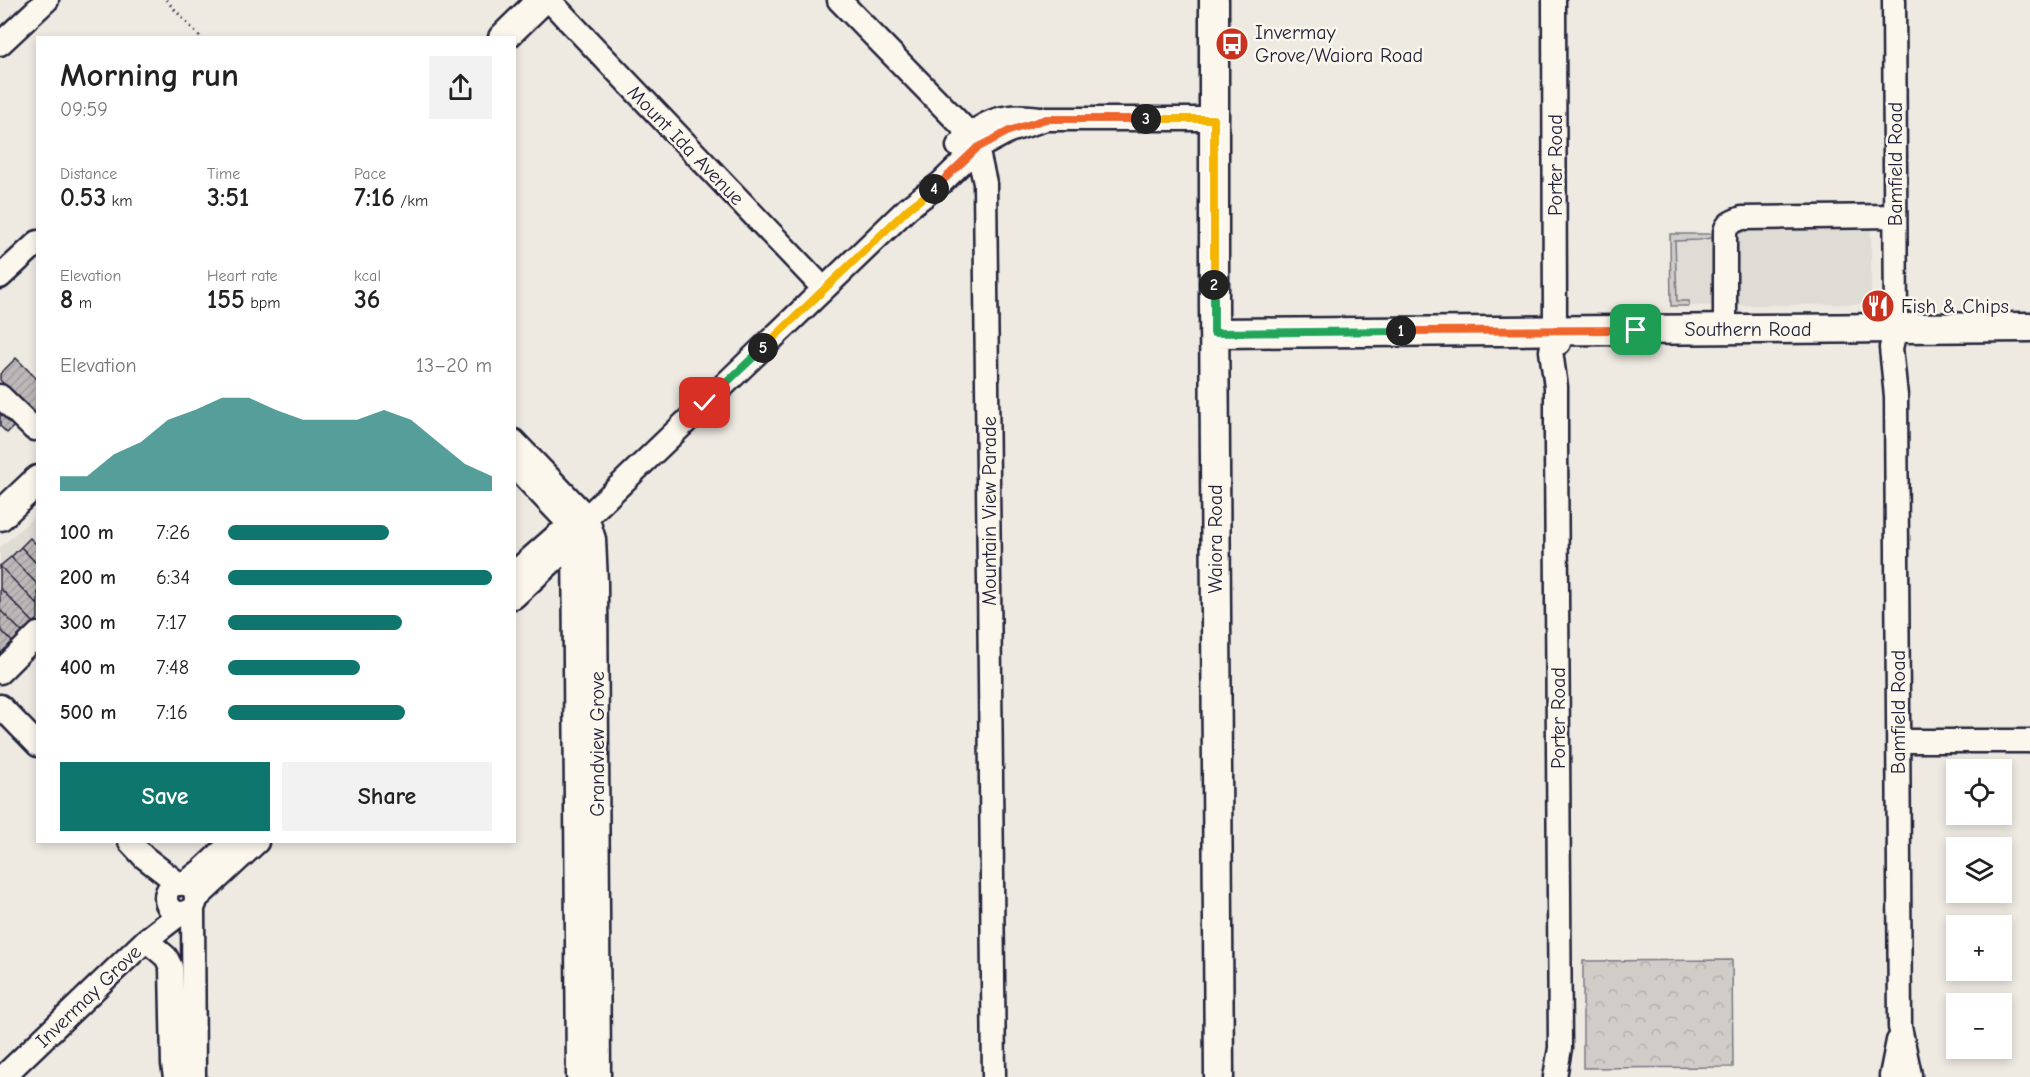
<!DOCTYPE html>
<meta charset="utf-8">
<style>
body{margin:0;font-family:"Comic Neue",sans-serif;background:#f2f2f2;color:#222;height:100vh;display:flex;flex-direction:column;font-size:22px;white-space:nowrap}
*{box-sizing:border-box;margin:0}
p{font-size:20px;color:#767676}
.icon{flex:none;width:33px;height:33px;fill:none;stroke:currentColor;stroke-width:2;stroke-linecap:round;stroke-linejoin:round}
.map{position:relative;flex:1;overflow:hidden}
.sheet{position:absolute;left:36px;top:36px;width:480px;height:807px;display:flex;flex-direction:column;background:#fff;border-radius:0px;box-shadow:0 3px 9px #0003}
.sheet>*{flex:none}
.controls{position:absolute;left:1946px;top:759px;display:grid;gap:12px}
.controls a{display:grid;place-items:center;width:66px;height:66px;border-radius:0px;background:#fff;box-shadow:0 3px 9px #0003;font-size:30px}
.pin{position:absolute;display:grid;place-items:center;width:51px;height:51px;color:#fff;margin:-26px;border-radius:12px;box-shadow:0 3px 9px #0006}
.km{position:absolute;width:30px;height:30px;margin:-15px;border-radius:50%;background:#222;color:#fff;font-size:16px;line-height:30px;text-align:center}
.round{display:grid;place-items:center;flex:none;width:63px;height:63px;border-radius:0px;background:#f2f2f2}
.head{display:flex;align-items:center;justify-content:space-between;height:102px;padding:0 24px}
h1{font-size:33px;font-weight:700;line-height:45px}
.stats{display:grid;grid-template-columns:repeat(3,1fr);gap:9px;height:102px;padding:6px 24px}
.stats div{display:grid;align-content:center}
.stats b{font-size:26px;font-weight:700}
.stats small{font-size:16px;font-weight:400}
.stats p{font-size:16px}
.chart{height:168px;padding:12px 24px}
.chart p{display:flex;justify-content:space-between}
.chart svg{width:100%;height:108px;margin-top:6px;fill:#0f766e;opacity:.7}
.button{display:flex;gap:12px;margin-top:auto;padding:12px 24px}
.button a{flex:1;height:69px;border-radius:0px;background:#0f766e;color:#fff;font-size:24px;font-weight:700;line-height:69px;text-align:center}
.button a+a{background:#f2f2f2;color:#222}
ul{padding:0 24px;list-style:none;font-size:20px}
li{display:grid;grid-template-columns:96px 72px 1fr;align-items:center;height:45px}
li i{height:15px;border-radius:8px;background:#0f766e}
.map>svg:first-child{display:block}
</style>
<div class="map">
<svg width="2030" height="1077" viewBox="0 0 2030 1077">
<defs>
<pattern id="park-crowns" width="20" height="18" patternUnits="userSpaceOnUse" patternTransform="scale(1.5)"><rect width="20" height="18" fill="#d0cdc9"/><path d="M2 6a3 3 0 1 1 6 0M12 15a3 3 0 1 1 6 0" fill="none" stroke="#b2b0ae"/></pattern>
<pattern id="building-hatch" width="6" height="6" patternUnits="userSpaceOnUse" patternTransform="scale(1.5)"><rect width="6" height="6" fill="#bcb8b8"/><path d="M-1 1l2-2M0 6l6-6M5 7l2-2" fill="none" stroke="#a19e9f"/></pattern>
</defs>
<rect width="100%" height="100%" fill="#eeeae2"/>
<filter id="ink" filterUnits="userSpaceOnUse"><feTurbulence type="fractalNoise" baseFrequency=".0167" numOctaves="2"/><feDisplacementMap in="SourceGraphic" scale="12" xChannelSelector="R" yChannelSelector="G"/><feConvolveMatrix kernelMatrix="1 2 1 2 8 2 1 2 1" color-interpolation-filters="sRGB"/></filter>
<g filter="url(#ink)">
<path fill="#dfdbd5" d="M1871,211V297L1864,304L1671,306L1670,234H1721L1720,213Z
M37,514V645L0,681V548Z"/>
<path fill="url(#park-crowns)" stroke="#797882" stroke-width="1.5" d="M1732,960L1733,1067L1583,1068V961Z"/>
<path fill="#d0cdc9" stroke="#797882" stroke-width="1.5" d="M1670,234H1721V236L1699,240L1675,241L1677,301H1689V306H1671Z"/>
<path fill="url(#building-hatch)" stroke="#22223b" stroke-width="1.5" d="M16,358L38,380V419L0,380V374Z
M0,408L16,424L7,433L0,426Z
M30,538L38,546V565L21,547Z
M21,547L38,565V585L11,557Z
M11,557L38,585V605L0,566Z
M0,566L38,605V619L34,623L0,588Z
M0,588L34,623L28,638L0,610Z
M0,610L28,638L18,648L0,629Z
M0,629L18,648L0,665Z"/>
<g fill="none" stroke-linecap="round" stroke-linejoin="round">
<g stroke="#22223b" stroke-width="27">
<path id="minor" d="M549,0L824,289
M839,0L965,129L977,148L985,183L994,1077
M1554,0L1555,330L1559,343
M1894,0L1896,328L1891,348L1896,396L1900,1027L1910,1075
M0,44L47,0
M958,146C985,118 1008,112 1046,119H1214
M0,277L38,242
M1725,329V232C1726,223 1734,221 1742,218L1895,216
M1555,330L1551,351L1556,387V444L1560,1048L1555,1077
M0,396L34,429
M514,441L587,517L594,539L596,582L599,1077
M514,466L574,529L578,1077
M514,573L556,536L587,517L908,208L941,183L977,148L1009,131L1046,119
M514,597L568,547L576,533
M0,672L38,634
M0,706L38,745
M1899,741H2030
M130,842L144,857L179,884
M166 898a15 15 0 1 1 30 0a15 15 0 1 1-30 0Z
M184,884L202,870L232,842
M196,899L257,842
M193,907L194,1077
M146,940L166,957L171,967L173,1064L175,1077
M1891,1076L1898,1041
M3,1077L146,940L181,913"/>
</g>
<g stroke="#22223b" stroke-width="33">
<path id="major" d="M1214,0V303L1219,1077
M503,38L542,0
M1214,333L2030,327
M0,516L38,480"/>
</g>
<path stroke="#22223b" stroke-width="3" stroke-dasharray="1.5 4.5" stroke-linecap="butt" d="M166,0L201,38"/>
<use href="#minor" stroke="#fbf7ec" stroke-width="22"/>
<use href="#major" stroke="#fbf7ec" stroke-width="28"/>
</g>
</g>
<g fill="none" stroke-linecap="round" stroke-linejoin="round" filter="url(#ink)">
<g stroke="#fff" stroke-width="12">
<path id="split-1" d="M1401,331L1636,330"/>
</g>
<g stroke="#fff" stroke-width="12">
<path id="split-2" d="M1214,285V333L1401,331"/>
</g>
<g stroke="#fff" stroke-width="12">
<path id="split-3" d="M1146,119H1214V285"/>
</g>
<g stroke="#fff" stroke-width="12">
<path id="split-4" d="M934,189L977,148L1009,131L1046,119H1146"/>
</g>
<g stroke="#fff" stroke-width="12">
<path id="split-5" d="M763,348L909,208L934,189"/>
</g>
<g stroke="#fff" stroke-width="12">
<path id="split-6" d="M705,403L763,348"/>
</g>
<use href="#split-1" stroke="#f0652b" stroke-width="8"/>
<use href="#split-2" stroke="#22a559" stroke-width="8"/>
<use href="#split-3" stroke="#f5b400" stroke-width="8"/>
<use href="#split-4" stroke="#f0652b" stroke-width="8"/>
<use href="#split-5" stroke="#f5b400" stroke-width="8"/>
<use href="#split-6" stroke="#22a559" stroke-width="8"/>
</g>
<defs>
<g id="bus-disc" transform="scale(1.725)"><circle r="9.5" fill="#c8321e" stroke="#fbf7ec"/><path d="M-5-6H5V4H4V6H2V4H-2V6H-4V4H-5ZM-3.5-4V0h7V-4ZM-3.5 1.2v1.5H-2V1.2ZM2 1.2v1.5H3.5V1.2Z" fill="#fff"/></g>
<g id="restaurant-disc" transform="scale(1.725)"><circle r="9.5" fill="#c8321e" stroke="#fbf7ec"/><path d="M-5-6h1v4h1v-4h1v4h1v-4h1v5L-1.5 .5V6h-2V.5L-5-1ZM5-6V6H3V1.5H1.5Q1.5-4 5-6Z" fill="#fff"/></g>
</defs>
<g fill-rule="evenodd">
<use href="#bus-disc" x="1232" y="44"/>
<use href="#restaurant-disc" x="1878" y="306"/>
</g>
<g text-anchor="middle" stroke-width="5" stroke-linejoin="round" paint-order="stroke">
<g font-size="20" fill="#22223b" stroke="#fbf7ec" text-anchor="start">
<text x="1255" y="39">Invermay<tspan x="1255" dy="23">Grove/Waiora Road</tspan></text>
<text x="1901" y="313">Fish &amp; Chips</text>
</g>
<g font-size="20" fill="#22223b" stroke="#fbf7ec">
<text transform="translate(686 145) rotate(46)" y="7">Mount Ida Avenue</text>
<text transform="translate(1895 164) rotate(-90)" y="7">Bamfield Road</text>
<text transform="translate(1555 165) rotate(-90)" y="7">Porter Road</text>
<text x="1748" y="336">Southern Road</text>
<text transform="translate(989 511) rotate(-90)" y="7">Mountain View Parade</text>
<text transform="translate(1215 539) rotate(-90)" y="7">Waiora Road</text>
<text transform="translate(1898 712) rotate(-90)" y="7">Bamfield Road</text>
<text transform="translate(1558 718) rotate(-90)" y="7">Porter Road</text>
<text transform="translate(597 744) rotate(-90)" y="7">Grandview Grove</text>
<text transform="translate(88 996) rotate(-44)" y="7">Invermay Grove</text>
</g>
</g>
</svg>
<div class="controls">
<a><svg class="icon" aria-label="locate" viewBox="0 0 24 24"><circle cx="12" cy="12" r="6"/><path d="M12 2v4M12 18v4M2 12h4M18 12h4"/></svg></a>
<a><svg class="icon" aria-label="layers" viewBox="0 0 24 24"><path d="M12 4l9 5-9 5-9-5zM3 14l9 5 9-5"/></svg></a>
<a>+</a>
<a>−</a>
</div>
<div class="pin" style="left:1636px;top:330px;background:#1e9e55"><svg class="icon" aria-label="arrive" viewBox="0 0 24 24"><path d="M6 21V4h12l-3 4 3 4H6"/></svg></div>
<div class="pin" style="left:705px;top:403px;background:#d93025"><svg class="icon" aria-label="check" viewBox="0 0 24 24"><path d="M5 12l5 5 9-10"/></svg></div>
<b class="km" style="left:1401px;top:331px">1</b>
<b class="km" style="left:1214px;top:285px">2</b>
<b class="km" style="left:1146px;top:119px">3</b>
<b class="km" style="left:934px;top:189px">4</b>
<b class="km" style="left:763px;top:348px">5</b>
<section class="sheet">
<div class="head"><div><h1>Morning run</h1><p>09:59</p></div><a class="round"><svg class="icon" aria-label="share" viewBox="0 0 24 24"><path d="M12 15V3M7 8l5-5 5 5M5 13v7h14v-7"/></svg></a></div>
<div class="stats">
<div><p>Distance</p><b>0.53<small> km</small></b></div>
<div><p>Time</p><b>3:51</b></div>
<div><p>Pace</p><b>7:16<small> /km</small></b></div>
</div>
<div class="stats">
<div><p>Elevation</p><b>8<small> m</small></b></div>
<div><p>Heart rate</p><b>155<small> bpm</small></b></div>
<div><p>kcal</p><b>36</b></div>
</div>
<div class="chart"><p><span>Elevation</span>13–20 m</p>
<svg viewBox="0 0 160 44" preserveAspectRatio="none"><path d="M0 44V38L10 38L20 29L30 24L40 15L50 11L60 6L70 6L80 11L90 15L100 15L110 15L120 11L130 15L140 24L150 33L160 38V44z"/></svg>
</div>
<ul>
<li><b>100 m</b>7:26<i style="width:61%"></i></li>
<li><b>200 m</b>6:34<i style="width:100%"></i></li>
<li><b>300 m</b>7:17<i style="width:66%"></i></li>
<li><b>400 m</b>7:48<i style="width:50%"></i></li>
<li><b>500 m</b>7:16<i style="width:67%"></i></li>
</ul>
<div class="button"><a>Save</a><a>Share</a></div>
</section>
</div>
